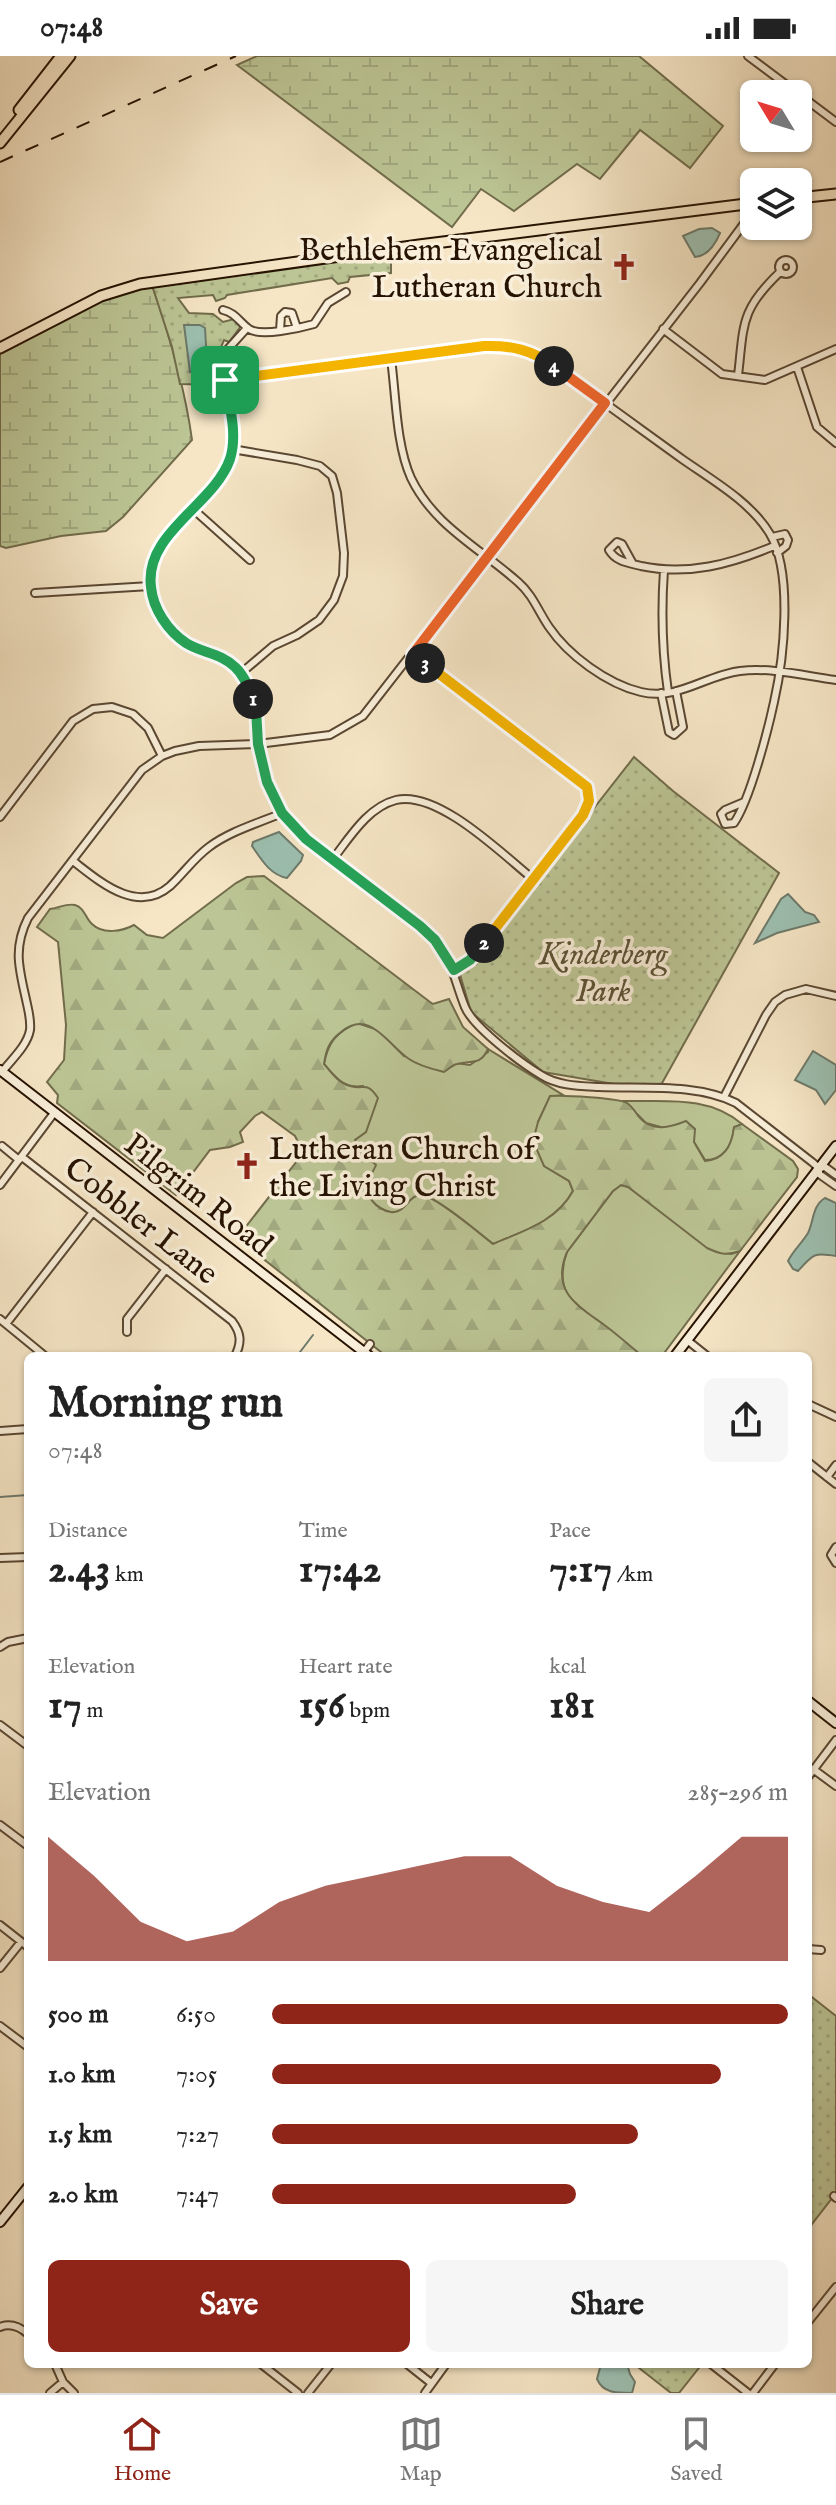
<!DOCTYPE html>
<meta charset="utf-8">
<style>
body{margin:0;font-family:"IM FELL English",serif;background:#f6f6f6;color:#222;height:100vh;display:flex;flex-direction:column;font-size:30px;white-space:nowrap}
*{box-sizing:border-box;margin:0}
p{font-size:26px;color:#767676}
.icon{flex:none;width:44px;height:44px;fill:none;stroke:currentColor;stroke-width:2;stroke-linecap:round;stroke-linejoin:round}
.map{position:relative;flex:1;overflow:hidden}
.panel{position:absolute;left:24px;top:1296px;width:788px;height:1016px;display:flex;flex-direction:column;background:#fff;border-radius:12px;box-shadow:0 2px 6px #0004}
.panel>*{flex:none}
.needle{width:52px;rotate:308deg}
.tools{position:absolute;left:740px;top:24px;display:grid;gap:16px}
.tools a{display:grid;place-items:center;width:72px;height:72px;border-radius:12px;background:#fff;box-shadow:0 2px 6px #0004;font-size:40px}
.pin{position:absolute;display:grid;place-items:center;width:68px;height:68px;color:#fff;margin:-34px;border-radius:16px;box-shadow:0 4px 12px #0006}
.km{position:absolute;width:40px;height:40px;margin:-20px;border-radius:50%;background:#222;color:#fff;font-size:22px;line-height:40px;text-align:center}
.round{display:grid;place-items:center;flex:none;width:84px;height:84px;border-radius:12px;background:#f6f6f6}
.summary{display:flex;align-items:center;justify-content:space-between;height:136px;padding:0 24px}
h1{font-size:44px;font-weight:800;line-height:60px}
.figures{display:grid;grid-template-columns:repeat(3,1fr);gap:12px;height:136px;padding:8px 24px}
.figures div{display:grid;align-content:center}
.figures b{font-size:40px;font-weight:800}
.figures small{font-size:22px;font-weight:400}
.figures p{font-size:22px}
.chart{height:224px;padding:16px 24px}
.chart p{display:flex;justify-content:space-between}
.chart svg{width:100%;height:144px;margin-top:8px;fill:#8f2418;opacity:.7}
.action{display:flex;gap:16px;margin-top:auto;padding:16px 24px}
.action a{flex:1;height:92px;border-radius:12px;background:#8f2418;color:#fff;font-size:32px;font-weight:800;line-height:92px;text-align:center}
.action a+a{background:#f6f6f6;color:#222}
ul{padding:0 24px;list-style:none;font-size:26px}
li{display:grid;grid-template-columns:128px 96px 1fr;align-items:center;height:60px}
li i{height:20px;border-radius:10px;background:#8f2418}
.status{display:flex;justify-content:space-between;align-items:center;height:56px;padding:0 40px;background:#fff;direction:ltr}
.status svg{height:22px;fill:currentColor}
.tabs{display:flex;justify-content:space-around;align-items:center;height:112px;border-top:2px solid #e0e0e0;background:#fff;font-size:22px;color:#767676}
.tabs a{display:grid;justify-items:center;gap:4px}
.tabs .on{color:#8f2418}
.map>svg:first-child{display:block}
</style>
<div class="status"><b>07:48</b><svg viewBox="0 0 49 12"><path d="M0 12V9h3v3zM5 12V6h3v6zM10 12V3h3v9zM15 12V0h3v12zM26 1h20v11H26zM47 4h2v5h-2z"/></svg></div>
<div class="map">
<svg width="836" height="2337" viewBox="0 0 836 2337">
<defs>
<pattern id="forest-firs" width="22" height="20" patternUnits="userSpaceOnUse" patternTransform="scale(2)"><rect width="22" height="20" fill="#bcc595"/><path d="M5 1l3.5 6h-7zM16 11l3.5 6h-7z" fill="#a1a87f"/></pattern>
<pattern id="wetland-marsh" width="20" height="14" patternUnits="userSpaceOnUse" patternTransform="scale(2)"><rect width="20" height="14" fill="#bcc595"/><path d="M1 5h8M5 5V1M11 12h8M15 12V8" fill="none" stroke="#a1a87f"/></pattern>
<pattern id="park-dots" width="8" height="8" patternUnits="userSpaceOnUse" patternTransform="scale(2)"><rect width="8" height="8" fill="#bcc595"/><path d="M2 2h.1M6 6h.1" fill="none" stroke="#a1a87f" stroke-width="1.8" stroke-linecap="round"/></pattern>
</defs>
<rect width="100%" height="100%" fill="#f6e6c6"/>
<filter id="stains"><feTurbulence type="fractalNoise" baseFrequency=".0025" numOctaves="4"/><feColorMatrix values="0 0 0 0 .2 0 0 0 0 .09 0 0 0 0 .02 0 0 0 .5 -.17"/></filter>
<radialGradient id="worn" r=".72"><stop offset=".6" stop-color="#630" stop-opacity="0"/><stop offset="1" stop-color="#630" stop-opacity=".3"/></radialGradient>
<path fill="#bcc595" stroke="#716c4b" stroke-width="2" d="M357,967L378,974L404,1000L470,1009L488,996V993L563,1039L550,1041L538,1066L544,1110L569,1125L573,1135C556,1166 523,1175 493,1188L459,1162L414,1141C410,1146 405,1153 400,1155C389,1160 370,1148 367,1137C365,1129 373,1114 374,1105L358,1093L355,1084C377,1067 370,1052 363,1030C344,1033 336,1022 324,1008C328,987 336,976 357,967Z
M624,1045C666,1046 708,1039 742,1068L734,1072C732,1089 724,1104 705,1104L694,1086L668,1073L646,1067Z
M621,1129L628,1131L731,1198L740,1195L662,1300C657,1300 648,1302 643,1300C636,1298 572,1246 568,1239C560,1227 562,1209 567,1196L613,1135Z"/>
<path fill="url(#forest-firs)" stroke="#716c4b" stroke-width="2" d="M264,820L430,946L433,948L449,943L463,971L488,993C480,1010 472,1004 457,1008C452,1009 449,1013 444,1016C432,1013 419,1010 409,1003C387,988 370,952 341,976C329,985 326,994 324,1008C331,1016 338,1027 350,1030C365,1034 367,1025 378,1042L366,1076L355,1084L358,1093L376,1109C374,1114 370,1120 368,1125C363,1139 377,1154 391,1156C406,1158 408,1138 422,1139C437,1141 479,1177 493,1188C523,1175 556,1166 573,1135L569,1125L544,1110L533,1085L538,1066L550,1040C562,1039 619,1042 627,1047C633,1051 635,1056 639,1061C652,1077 671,1071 686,1065L695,1073L694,1086L705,1105C724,1104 732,1089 734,1071L742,1068L793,1105L798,1113L797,1121L740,1195C726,1200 720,1198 707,1192L628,1131L621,1129L613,1135L567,1196C550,1237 579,1250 607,1271C619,1280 630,1290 642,1300H386L242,1186L241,1177L300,1101L302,1094L295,1080L262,1056L255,1060L240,1076L243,1086L230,1091L210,1094L176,1139L57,1047L58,1039L47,1026L64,1004L66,969L58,886L37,871L50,853C58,852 68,847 75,849C85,852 85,862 92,868C103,879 123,875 134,869L147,879L163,882L236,827L247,821Z"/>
<path fill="url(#wetland-marsh)" stroke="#716c4b" stroke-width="2" d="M257,0H639L723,70L690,112L640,74L600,123L577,108L514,155L481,133L452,171L237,9Z
M152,229C169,278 185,331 192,384L123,461L106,475L61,480L6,492L0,490V298L109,241Z"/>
<path fill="url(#park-dots)" stroke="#716c4b" stroke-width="2" d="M391,197V217L350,221L348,226L338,228L332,222L227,239L225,242L216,245L213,239L178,242L189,257L213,258L223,266L234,263L241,270L229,286L224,284L216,303L221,305L222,329L180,328L172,291L152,229Z
M634,701L673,735L779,817L661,1029L614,1028L543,1016L471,956L459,915L472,908Z
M808,1938L836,1960V2137L808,2173Z
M634,2308H702L679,2337H671Z"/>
<path fill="#9dc0b1" stroke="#6d7a6b" stroke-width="2" d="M712,172L720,177C715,189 708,200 695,201L683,180L699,173Z
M184,269H200L205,272L207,307L204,316H190Z
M279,776L303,799L301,805L287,822C270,819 261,803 252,790L253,786Z
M788,838L805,856L814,859L819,866L777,877L755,887L781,843Z
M813,995L836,1009V1034L825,1048L816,1034L795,1024Z
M825,1142L836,1147V1200C814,1196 813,1198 798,1215L793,1213L788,1205C793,1195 802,1187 808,1177C814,1165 812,1150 825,1142Z
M601,2308H627L630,2318L635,2326L632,2337C616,2337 603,2337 597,2323Z"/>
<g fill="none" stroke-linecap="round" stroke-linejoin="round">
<path stroke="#6d7a6b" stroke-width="2" d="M297,1300L313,1279
M0,1441L28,1439"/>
<g stroke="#5a4732" stroke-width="10">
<path id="street" d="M748,0L836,66
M779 211a7 7 0 1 1 14 0a7 7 0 1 1-14 0Z
M223,254C236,257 239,266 249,273C261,281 300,272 314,268L328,247L346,236
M247,272L228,293L224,302C221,335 241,371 230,403C213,450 150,474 150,529C151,550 169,578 188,588C204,597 222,597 236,612C256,632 255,659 258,685C260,709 268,733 280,754C293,775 314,788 333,802C366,827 403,852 432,881C452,901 455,927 465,951C473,971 521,1007 541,1019C558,1030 580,1030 599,1031C643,1033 696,1027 736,1047L812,1106L819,1112V1118L836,1130
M663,273L722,318L765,324L836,293
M280,274L281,260L285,256L292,257L297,272
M391,303C396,339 396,389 411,422C434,470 480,492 518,526C533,539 538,555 549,571C568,599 607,628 641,636C677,645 706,619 740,615C771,611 805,620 836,624
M797,311L817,371L836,387
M738,320C744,268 740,254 780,216
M225,324L484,290C509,289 527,294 549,306C593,339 638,371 682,403C712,424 751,446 770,478C793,517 784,602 774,646C768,674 750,744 734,767L725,768L721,758L725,754L744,746
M232,393L297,404L320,410L332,420L337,437L344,497L343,520L334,544L319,564L297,579L273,590L240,618
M193,453L250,504
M772,481L785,478L788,484L786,490L777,497
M633,508L622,488L617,486L609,494C616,506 629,507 641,510C688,520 731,508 774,490
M664,514C661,556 662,594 668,636
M35,537L150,530
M413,598L587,731L589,745L583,759L470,904L454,914
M661,637L669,676L674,679L683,671L676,635
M0,761L73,665L93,653L112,651L133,658L148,672L162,700
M333,803C350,781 368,751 396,744C438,734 502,798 533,823
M73,805C99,825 137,859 170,830C184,817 194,802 209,791C230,775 259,767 282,757
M2,1016C12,1003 27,990 30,974C31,965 29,957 27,948C20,915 12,894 28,862L142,714L162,700L175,695L199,690L258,688L330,679L363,660L700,227L754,154
M724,1041L766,959L775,946L785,939L806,933L836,940
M2,1090L19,1104
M22,1101L232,1265C241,1277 242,1286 235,1300
M819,1112L825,1111L836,1119
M0,1129L54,1057
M0,1263L45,1300
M6,1268L93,1156
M127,1276V1263L166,1213
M687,1284L707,1300
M361,1300L370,1288
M808,1348L836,1361
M0,1375L28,1373
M808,1406L836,1428
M827,1421L836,1409
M836,1491L831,1499L836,1507
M0,1502L28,1501
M0,1591L8,1586L28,1582
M0,1669L28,1690
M813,1713L836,1730
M808,1721L836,1684
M0,1769L28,1790
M0,1869L28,1891
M808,1893L821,1894
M0,1912L21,1886
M0,1970L28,1991
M834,2140L836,2142
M808,2266L836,2231
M0,2271C10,2267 20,2271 28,2278
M55,2308L63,2326L74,2337
M261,2308L298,2337
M407,2308L431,2327
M711,2308L748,2337
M50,2337L63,2326
M308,2337L331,2308
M425,2337L446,2308
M753,2337L775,2308"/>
</g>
<g stroke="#261201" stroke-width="12">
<path id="secondary" d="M0,1014L369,1300
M675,1300L836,1090
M808,1645L836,1667
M0,2166L28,2131"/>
</g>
<g stroke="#261201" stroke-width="13">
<path id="primary" d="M19,54L61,0
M0,87L70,0
M798,142L836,138
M0,292L101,240L140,228L419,189L754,147"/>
</g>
<use href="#street" stroke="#f9efda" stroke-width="6"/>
<use href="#secondary" stroke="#f9efda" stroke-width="8"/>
<use href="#primary" stroke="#f6e6c6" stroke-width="9"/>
<path stroke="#261201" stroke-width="2" stroke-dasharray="14 14" stroke-linecap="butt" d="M0,106L236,0"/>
</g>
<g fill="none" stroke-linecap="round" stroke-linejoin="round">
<g stroke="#fff" stroke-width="16">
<path id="split-1" d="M225,324C229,348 238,378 230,403C214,449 144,477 151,531C153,553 168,575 186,587C202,597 221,597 235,611C244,619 249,632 253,643"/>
</g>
<g stroke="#fff" stroke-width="16">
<path id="split-2" d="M253,643L256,653L258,688L267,726L282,757L306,783L420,870L435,884L454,914L470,904L484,887"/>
</g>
<g stroke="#fff" stroke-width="16">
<path id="split-3" d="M425,607L587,731L589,745L583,759L484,887"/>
</g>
<g stroke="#fff" stroke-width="16">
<path id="split-4" d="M425,607L413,598L605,347L554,310"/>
</g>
<g stroke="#fff" stroke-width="16">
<path id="split-5" d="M225,324L484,290C511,289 532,294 554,310"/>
</g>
<use href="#split-1" stroke="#22a559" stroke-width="10"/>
<use href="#split-2" stroke="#22a559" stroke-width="10"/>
<use href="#split-3" stroke="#f5b400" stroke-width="10"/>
<use href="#split-4" stroke="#f0652b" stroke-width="10"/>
<use href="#split-5" stroke="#f5b400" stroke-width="10"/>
</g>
<defs>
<g id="church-bare" transform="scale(2.16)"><path d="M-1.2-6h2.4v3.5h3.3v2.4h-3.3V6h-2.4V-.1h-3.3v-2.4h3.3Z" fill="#8f2418" stroke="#f9efda" stroke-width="2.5" paint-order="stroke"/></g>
</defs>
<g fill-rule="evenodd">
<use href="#church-bare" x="624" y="211"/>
<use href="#church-bare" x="247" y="1110"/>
</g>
<g text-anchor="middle" stroke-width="7" stroke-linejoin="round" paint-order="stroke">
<g font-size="32" fill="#261201" stroke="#f9efda" text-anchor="end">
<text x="602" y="204">Bethlehem Evangelical<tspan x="602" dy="37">Lutheran Church</tspan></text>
<text x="269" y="1103" text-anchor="start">Lutheran Church of<tspan x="269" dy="37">the Living Christ</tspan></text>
</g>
<g font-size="32" font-style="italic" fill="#5a5135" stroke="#f9efda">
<text x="603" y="908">Kinderberg<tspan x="603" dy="37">Park</tspan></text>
</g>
<g font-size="32" fill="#261201" stroke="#f9efda">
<text transform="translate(199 1138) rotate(38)" y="11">Pilgrim Road</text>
<text transform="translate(142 1164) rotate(38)" y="11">Cobbler Lane</text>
</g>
</g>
<rect width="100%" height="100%" filter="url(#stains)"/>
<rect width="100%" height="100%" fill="url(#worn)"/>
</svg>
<div class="tools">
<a><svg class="needle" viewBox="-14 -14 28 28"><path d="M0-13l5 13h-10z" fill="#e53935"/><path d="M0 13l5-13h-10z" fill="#767676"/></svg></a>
<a><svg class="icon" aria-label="layers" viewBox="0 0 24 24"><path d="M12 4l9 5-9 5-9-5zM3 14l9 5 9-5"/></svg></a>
</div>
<div class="pin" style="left:225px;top:324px;background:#1e9e55"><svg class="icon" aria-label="arrive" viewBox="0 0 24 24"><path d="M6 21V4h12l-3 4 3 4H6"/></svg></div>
<b class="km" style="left:253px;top:643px">1</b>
<b class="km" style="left:484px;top:887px">2</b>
<b class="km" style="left:425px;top:607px">3</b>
<b class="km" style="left:554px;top:310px">4</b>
<section class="panel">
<div class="summary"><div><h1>Morning run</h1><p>07:48</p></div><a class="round"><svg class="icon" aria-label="share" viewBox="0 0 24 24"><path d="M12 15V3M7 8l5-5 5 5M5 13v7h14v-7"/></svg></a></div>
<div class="figures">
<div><p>Distance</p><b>2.43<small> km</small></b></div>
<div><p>Time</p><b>17:42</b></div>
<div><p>Pace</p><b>7:17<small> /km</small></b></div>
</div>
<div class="figures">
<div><p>Elevation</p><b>17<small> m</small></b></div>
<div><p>Heart rate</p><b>156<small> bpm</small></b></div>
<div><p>kcal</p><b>181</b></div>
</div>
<div class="chart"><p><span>Elevation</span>285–296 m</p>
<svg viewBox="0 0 160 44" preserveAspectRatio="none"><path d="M0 44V6L10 18L20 32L30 38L40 35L50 26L60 21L70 18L80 15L90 12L100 12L110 21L120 26L130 29L140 18L150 6L160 6V44z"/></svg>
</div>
<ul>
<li><b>500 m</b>6:50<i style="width:100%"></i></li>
<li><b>1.0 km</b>7:05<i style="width:87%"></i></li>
<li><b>1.5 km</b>7:27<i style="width:71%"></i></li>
<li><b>2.0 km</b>7:47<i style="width:59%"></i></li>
</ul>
<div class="action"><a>Save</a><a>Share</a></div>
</section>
</div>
<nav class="tabs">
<a class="on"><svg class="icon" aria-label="home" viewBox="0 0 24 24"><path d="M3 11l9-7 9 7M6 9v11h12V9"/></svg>Home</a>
<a><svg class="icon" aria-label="map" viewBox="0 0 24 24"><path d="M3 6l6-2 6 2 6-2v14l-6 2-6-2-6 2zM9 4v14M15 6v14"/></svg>Map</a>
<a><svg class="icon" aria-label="saved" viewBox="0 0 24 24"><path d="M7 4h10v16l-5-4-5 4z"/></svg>Saved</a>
</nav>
